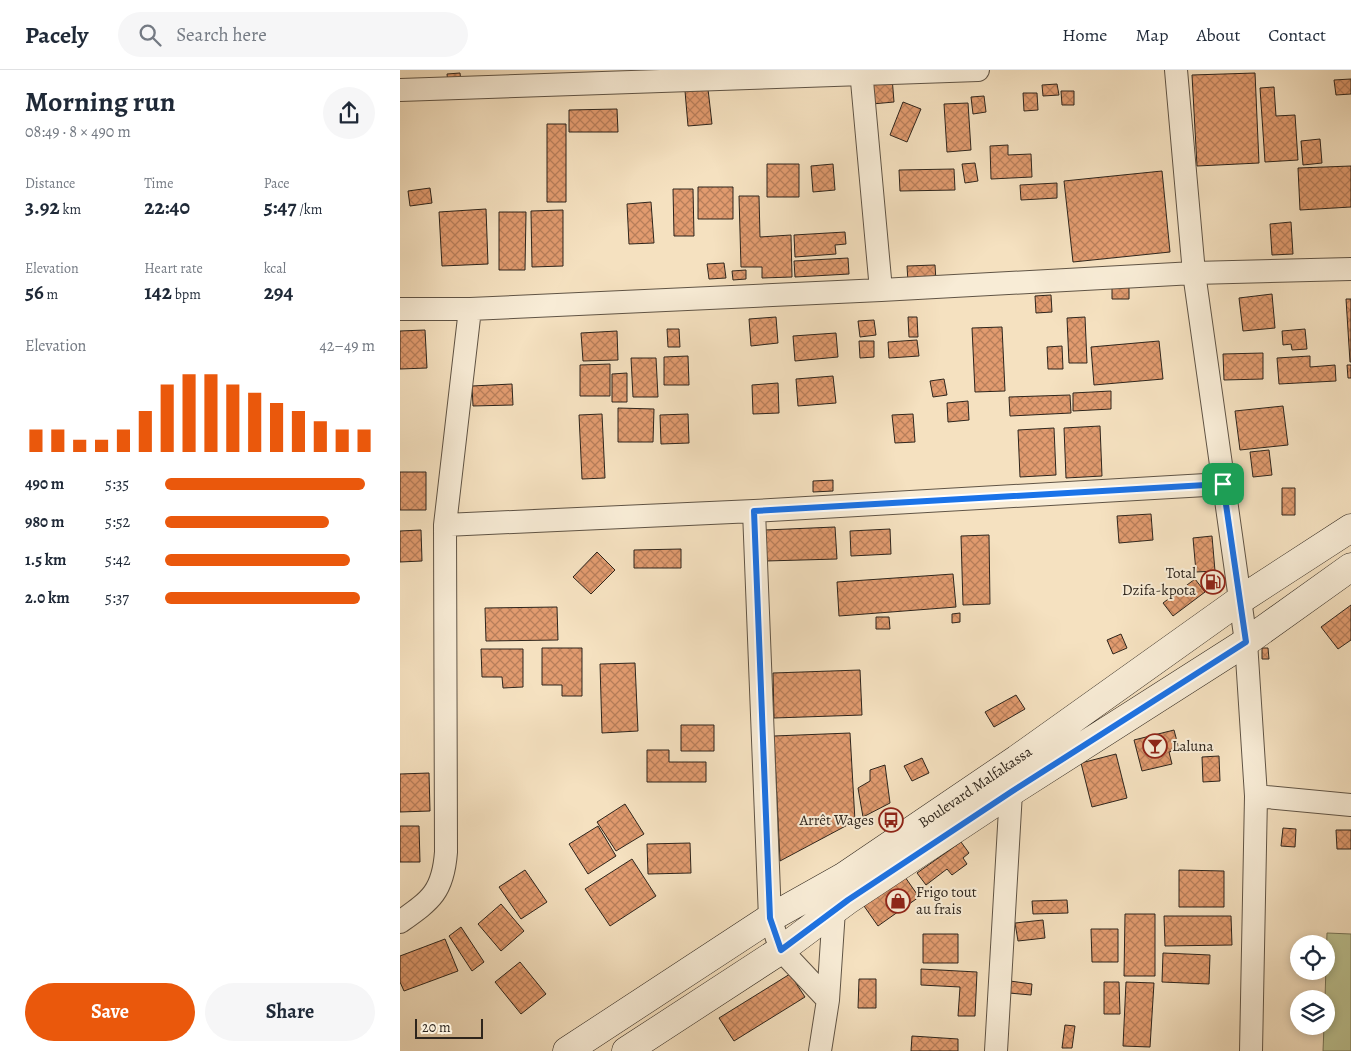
<!DOCTYPE html>
<meta charset="utf-8">
<style>
body{margin:0;font-family:Alegreya,serif;background:#f6f6f7;color:#1f2937;height:100vh;display:flex;flex-direction:column;font-size:19px;white-space:nowrap}
*{box-sizing:border-box;margin:0}
p{font-size:16px;color:#747a83}
.icon{flex:none;width:28px;height:28px;fill:none;stroke:currentColor;stroke-width:2;stroke-linecap:round;stroke-linejoin:round}
.map{position:relative;flex:1;overflow:hidden}
.panel{display:flex;flex-direction:column;background:#fff;width:400px}
.panel>*{flex:none}
.fabs{position:absolute;left:890px;top:865px;display:grid;gap:10px}
.fabs a{display:grid;place-items:center;width:45px;height:45px;border-radius:50%;background:#fff;box-shadow:0 2px 8px #0003;font-size:25px}
.scale{position:absolute;left:15px;bottom:12px;width:68px;box-sizing:border-box;padding-left:5px;border:2px solid #2e251c;border-top:0;font-size:14px;line-height:18px;white-space:nowrap;color:#2e251c;-webkit-text-stroke:4px #f8ecd6;paint-order:stroke}
.pin{position:absolute;display:grid;place-items:center;width:42px;height:42px;color:#fff;margin:-21px;border-radius:10px;box-shadow:0 2px 8px #0006}
.round{display:grid;place-items:center;flex:none;width:52px;height:52px;border-radius:26px;background:#f6f6f7}
.summary{display:flex;align-items:center;justify-content:space-between;height:85px;padding:0 25px}
h1{font-size:28px;font-weight:700;line-height:38px}
.metrics{display:grid;grid-template-columns:repeat(3,1fr);gap:8px;height:85px;padding:5px 25px}
.metrics div{display:grid;align-content:center}
.metrics b{font-size:21px;font-weight:700}
.metrics small{font-size:14px;font-weight:400}
.metrics p{font-size:14px}
.chart{height:140px;padding:10px 25px}
.chart p{display:flex;justify-content:space-between}
.chart svg{width:100%;height:90px;margin-top:5px;stroke:#ea580c;stroke-width:6}
.button{display:flex;gap:10px;margin-top:auto;padding:10px 25px}
.button a{flex:1;height:58px;border-radius:30px;background:#ea580c;color:#fff;font-size:20px;font-weight:700;line-height:58px;text-align:center}
.button a+a{background:#f6f6f7;color:#1f2937}
ul{padding:0 25px;list-style:none;font-size:16px}
li{display:grid;grid-template-columns:80px 60px 1fr;align-items:center;height:38px}
li i{height:12px;border-radius:6px;background:#ea580c}
header{display:flex;align-items:center;gap:30px;box-sizing:border-box;height:70px;padding:0 25px;background:#fff;border-bottom:1px solid #e0e1e3}
header strong{font-size:24px}
nav{display:flex;gap:28px;margin-inline-start:auto;font-size:18px}
.search{width:350px;height:45px;background:#f6f6f7;display:flex;align-items:center;gap:12px;box-sizing:border-box;padding:0 18px;border-radius:28px;color:#747a83;font-size:19px}
main{display:flex;flex:1;min-height:0}
.map>svg:first-child{display:block}
</style>
<header>
<strong>Pacely</strong>
<div class="search"><svg class="icon" aria-label="search" viewBox="0 0 24 24"><circle cx="10" cy="10" r="6"/><path d="M15 15l6 6"/></svg>Search here</div>
<nav><a>Home</a><a>Map</a><a>About</a><a>Contact</a></nav>
</header>
<main>
<section class="panel">
<div class="summary"><div><h1>Morning run</h1><p>08:49 · 8 × 490 m</p></div><a class="round"><svg class="icon" aria-label="share" viewBox="0 0 24 24"><path d="M12 15V3M7 8l5-5 5 5M5 13v7h14v-7"/></svg></a></div>
<div class="metrics">
<div><p>Distance</p><b>3.92<small> km</small></b></div>
<div><p>Time</p><b>22:40</b></div>
<div><p>Pace</p><b>5:47<small> /km</small></b></div>
</div>
<div class="metrics">
<div><p>Elevation</p><b>56<small> m</small></b></div>
<div><p>Heart rate</p><b>142<small> bpm</small></b></div>
<div><p>kcal</p><b>294</b></div>
</div>
<div class="chart"><p><span>Elevation</span>42–49 m</p>
<svg viewBox="0 0 160 44" preserveAspectRatio="none"><path d="M5 44V33M15 44V33M25 44V38M35 44V38M45 44V33M55 44V24M65 44V11M75 44V6M85 44V6M95 44V11M105 44V15M115 44V20M125 44V24M135 44V29M145 44V33M155 44V33"/></svg>
</div>
<ul>
<li><b>490 m</b>5:35<i style="width:95%"></i></li>
<li><b>980 m</b>5:52<i style="width:78%"></i></li>
<li><b>1.5 km</b>5:42<i style="width:88%"></i></li>
<li><b>2.0 km</b>5:37<i style="width:93%"></i></li>
</ul>
<div class="button"><a>Save</a><a>Share</a></div>
</section>
<div class="map">
<svg width="951" height="981" viewBox="0 0 951 981">
<defs>
<pattern id="building-cross-hatch" width="8" height="8" patternUnits="userSpaceOnUse" patternTransform="scale(1.25)"><rect width="8" height="8" fill="#e19b6f"/><path d="M0 0l8 8M0 8l8-8" fill="none" stroke="#b77e5a"/></pattern>
</defs>
<rect width="100%" height="100%" fill="#f5e1c0"/>
<filter id="stains"><feTurbulence type="fractalNoise" baseFrequency=".004" numOctaves="4"/><feColorMatrix values="0 0 0 0 .2 0 0 0 0 .09 0 0 0 0 .02 0 0 0 .5 -.17"/></filter>
<radialGradient id="worn" r=".72"><stop offset=".6" stop-color="#630" stop-opacity="0"/><stop offset="1" stop-color="#630" stop-opacity=".3"/></radialGradient>
<path fill="#bcc392" stroke="#757457" d="M927,863L951,864V981H923L924,956H926V929H925Z"/>
<path fill="url(#building-cross-hatch)" stroke="#2e251c" d="M60,3L61,12L48,14L47,4Z
M855,3L859,93L797,96L792,5Z
M492,7L494,32L472,34L470,9Z
M951,9V24L936,25L934,10Z
M657,14L659,25L643,26L642,15Z
M874,17L876,46L895,45L898,90L865,92L860,18Z
M308,19L312,54L288,56L285,21Z
M661,21H674V35H662Z
M623,23H637L638,40L624,41Z
M584,26L586,42L573,44L571,27Z
M503,32L521,39L507,72L490,65Z
M568,33L571,80L547,82L544,34Z
M217,39L218,62H169V40Z
M147,54H166V132H147Z
M920,69L922,93L903,95L901,71Z
M608,75V85L631,84L632,107L591,109L590,76Z
M575,93L578,111L565,113L562,94Z
M367,94H399V127H367Z
M433,94L435,120L413,122L411,96Z
M951,96V137L900,140L898,98Z
M554,99L555,120L500,121L499,100Z
M762,101L770,182L673,192L664,111Z
M657,113V128L621,130L620,115Z
M298,117H333V149H298Z
M30,118L32,133L10,136L8,121Z
M273,119H293L294,166H274Z
M339,126H359L360,167L391,165L392,207L362,208V197H341Z
M251,132L254,173L229,174L227,134Z
M86,139L88,194L42,196L39,142Z
M163,140V196L132,197L131,141Z
M99,142H126L125,200H99Z
M891,152L893,184L872,185L870,154Z
M445,162L446,174L435,175L436,184L395,187L394,165Z
M448,188L449,204L395,207L394,191Z
M324,193L326,208L309,209L307,194Z
M535,195L536,211L508,212L507,196Z
M346,200V209L333,210L332,201Z
M729,213V229H712V214Z
M872,224L875,258L843,261L839,228Z
M651,225L652,242L636,243L635,226Z
M946,229H951V292H950Z
M376,247L378,273L351,276L349,249Z
M508,247H517L518,267H509Z
M685,247L687,293H669L667,248Z
M474,250L476,265L460,267L458,251Z
M602,257L605,321L575,322L572,258Z
M267,259H279L280,277H268Z
M905,259L907,279L892,280L891,274L883,275L882,261Z
M25,260L27,298L0,299V261Z
M217,261L218,290L183,291L181,263Z
M436,263L438,287L395,291L393,266Z
M517,270L519,286L489,288L488,272Z
M459,271H474V287L460,288Z
M759,271L763,309L694,315L691,277Z
M662,276L663,299H648L647,277Z
M863,283V309L824,310L823,284Z
M288,286L289,315H264V287Z
M910,286V297L935,295L936,311L879,314L877,288Z
M231,288H256L258,327H233Z
M210,294V326H180V295Z
M947,295H951V308H948Z
M227,303V332H212V304Z
M433,306L436,333L398,336L396,309Z
M544,309L547,325L533,327L530,311Z
M378,313L379,343L353,344L352,315Z
M112,314L113,335L73,336L72,316Z
M711,321V339L673,341V323Z
M670,325L671,343L610,346L609,327Z
M568,331L569,350L548,352L547,333Z
M883,336L888,375L840,380L835,341Z
M218,338L254,339L253,372H218Z
M202,344L205,408L182,409L179,345Z
M288,344L289,373L261,374L260,345Z
M513,344L515,372L495,373L492,345Z
M700,356L702,406L666,408L664,358Z
M654,358L656,405L620,407L618,360Z
M869,380L872,405L853,407L850,382Z
M0,402H26V440H0Z
M433,410V421L413,422V411Z
M882,418H895V445H882Z
M751,444L753,470L719,473L717,446Z
M435,457L437,489L366,491L365,460Z
M490,459L491,484L451,486L450,461Z
M21,460L22,491L0,492V461Z
M589,465L590,534L563,535L561,466Z
M812,466L815,501L796,502L793,468Z
M281,479V498H234V480Z
M197,482L215,500L191,524L173,507Z
M553,504L556,537L439,546L437,512Z
M795,509L805,522L773,546L763,533Z
M951,535V570L938,579L921,557Z
M157,537L158,570L86,571L85,538Z
M560,543V552L552,553V544Z
M476,547H489L490,559H476Z
M721,564L727,578L713,584L707,570Z
M142,578H182V626H162V615H142Z
M862,578H868L869,589H862Z
M81,579H123V617L103,618L102,607H82Z
M235,593L238,661L202,663L200,594Z
M460,600L462,645L374,648L373,603Z
M616,625L625,639L594,657L585,642Z
M281,655H314V681H281Z
M774,660L779,679L769,682L772,694L742,701L734,670Z
M450,663L455,751L380,791L374,666Z
M247,680H269V692H306V712H247Z
M716,684L727,728L692,737L681,693Z
M819,686L820,711L803,712L802,687Z
M522,688L529,703L512,711L504,696Z
M485,695L490,733L463,747L458,718L470,711V700Z
M29,703L30,741L0,742V704Z
M225,734L244,764L216,781L197,752Z
M0,756H19L20,792H0Z
M198,756L216,786L188,804L169,774Z
M883,758L896,759L895,777L881,776Z
M936,760H951V779H937Z
M561,772L569,783L563,788L567,794L552,805L547,799L526,815L517,803Z
M290,773L291,803L248,804L247,774Z
M232,789L256,826L210,856L185,819Z
M125,800L147,832L121,849L99,817Z
M779,800L824,801V837H779Z
M505,807L519,827L478,856L464,836Z
M667,830L668,843L633,844L632,831Z
M101,834L124,861L101,881L78,854Z
M725,844H755V906H724Z
M764,846H831L832,875L765,876Z
M643,850L645,868L618,871L615,853Z
M61,857L84,892L72,901L49,866Z
M691,859H718V892H692Z
M523,864H558V893H523Z
M45,869L58,901L4,921L0,912V886Z
M763,883L810,885L809,914L762,912Z
M120,892L146,924L121,944L95,912Z
M521,899L577,902L575,946H558L560,917L521,915Z
M390,904L405,927L334,971L319,948Z
M459,909H476V938H458Z
M610,911L632,914L631,925L609,923Z
M704,912H719L720,944H704Z
M726,912L754,913L750,977L723,976Z
M665,955L675,956L672,978H662Z
M512,966L558,969V981H511Z"/>
<g fill="none" stroke-linecap="round" stroke-linejoin="round">
<g stroke="#605445" stroke-width="24">
<path id="minor" d="M461,0L481,220
M776,0L794,203L846,572L856,726L851,981
M0,20L578,0
M0,239H70L481,220L794,203L951,199
M354,441L370,848L381,880L428,930
M45,455L354,441L823,414
M856,726L951,735
M0,852C31,830 43,822 46,782L45,455L70,239
M420,981L428,930L434,840L437,828
M596,981L611,722L613,710"/>
</g>
<g stroke="#2e251c" stroke-width="29">
<path id="secondary" d="M167,981L370,848L443,807L617,689L840,530L951,458
M226,981L381,880L448,830L611,722L846,572L951,497"/>
</g>
<use href="#minor" stroke="#f8ecd6" stroke-width="22"/>
<use href="#secondary" stroke="#f8ecd6" stroke-width="28"/>
</g>
<g fill="none" stroke-linecap="round" stroke-linejoin="round">
<g stroke="#fff" stroke-width="10">
<path id="route" d="M823,414L846,572L611,722L448,830L381,880L370,848L354,441Z"/>
</g>
<use href="#route" stroke="#1a73e8" stroke-width="6"/>
</g>
<defs>
<g id="fuel-ring" transform="scale(1.25)"><circle r="9.5" fill="#f8ecd6" stroke="#8f2418" stroke-width="1.5"/><path d="M-5.5-6h7V0h2V4h1.3V-2.5L3-4.5l.8-.8L6-3V5H2.5V1h-1V6h-7ZM-4.2-4.7v3.2H.2V-4.7Z" fill="#8f2418"/></g>
<g id="bar-ring" transform="scale(1.25)"><circle r="9.5" fill="#f8ecd6" stroke="#8f2418" stroke-width="1.5"/><path d="M-6-5H6L.8 .8V4.5H3.5V6h-7V4.5H-.8V.8Z" fill="#8f2418"/></g>
<g id="bus-ring" transform="scale(1.25)"><circle r="9.5" fill="#f8ecd6" stroke="#8f2418" stroke-width="1.5"/><path d="M-5-6H5V4H4V6H2V4H-2V6H-4V4H-5ZM-3.5-4V0h7V-4ZM-3.5 1.2v1.5H-2V1.2ZM2 1.2v1.5H3.5V1.2Z" fill="#8f2418"/></g>
<g id="shop-ring" transform="scale(1.25)"><circle r="9.5" fill="#f8ecd6" stroke="#8f2418" stroke-width="1.5"/><path d="M-5-2.5h2.3a2.7 3.5 0 0 1 5.4 0H5L5.5 6h-11ZM-1.5-2.5h3a1.5 2.3 0 0 0-3 0Z" fill="#8f2418"/></g>
</defs>
<g fill-rule="evenodd">
<use href="#fuel-ring" x="813" y="512"/>
<use href="#bar-ring" x="755" y="676"/>
<use href="#bus-ring" x="491" y="750"/>
<use href="#shop-ring" x="498" y="831"/>
</g>
<g text-anchor="middle" stroke-width="4" stroke-linejoin="round" paint-order="stroke">
<g font-size="15" fill="#2e251c" stroke="#f8ecd6" text-anchor="end">
<text x="796" y="508">Total<tspan x="796" dy="17">Dzifa-kpota</tspan></text>
<text x="772" y="681" text-anchor="start">Laluna</text>
<text x="474" y="755">Arrêt Wages</text>
<text x="516" y="827" text-anchor="start">Frigo tout<tspan x="516" dy="17">au frais</tspan></text>
</g>
<g font-size="15" fill="#2e251c" stroke="#f8ecd6">
<text transform="translate(575 717) rotate(-34)" y="5">Boulevard Malfakassa</text>
</g>
</g>
<rect width="100%" height="100%" filter="url(#stains)"/>
<rect width="100%" height="100%" fill="url(#worn)"/>
</svg>
<div class="fabs">
<a><svg class="icon" aria-label="locate" viewBox="0 0 24 24"><circle cx="12" cy="12" r="6"/><path d="M12 2v4M12 18v4M2 12h4M18 12h4"/></svg></a>
<a><svg class="icon" aria-label="layers" viewBox="0 0 24 24"><path d="M12 4l9 5-9 5-9-5zM3 14l9 5 9-5"/></svg></a>
</div>
<div class="scale">20 m</div>
<div class="pin" style="left:823px;top:414px;background:#1e9e55"><svg class="icon" aria-label="arrive" viewBox="0 0 24 24"><path d="M6 21V4h12l-3 4 3 4H6"/></svg></div>
</div>
</main>
